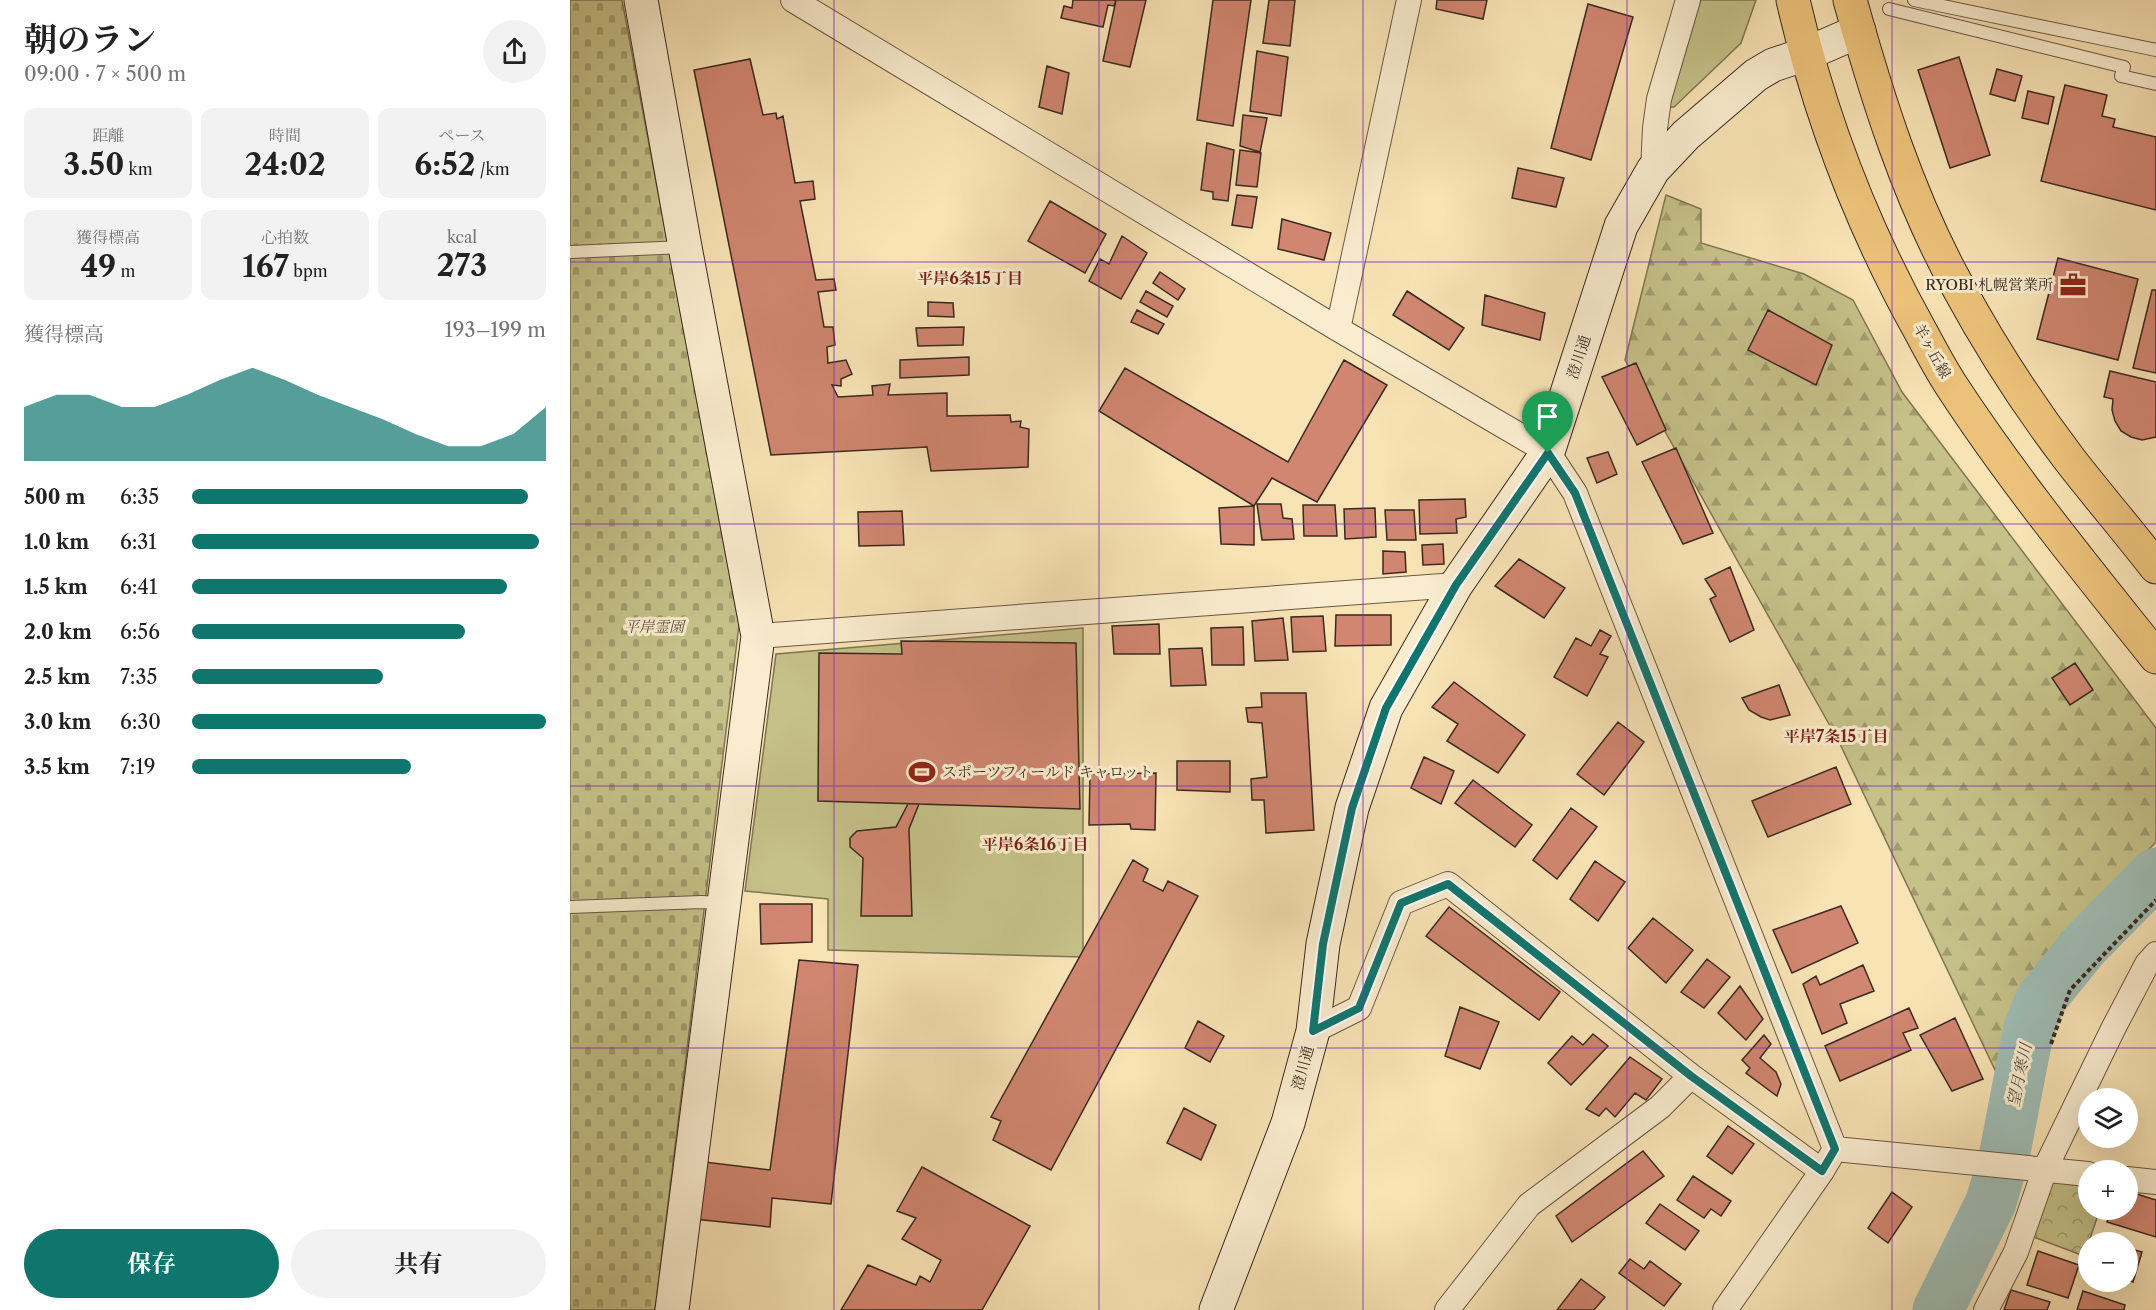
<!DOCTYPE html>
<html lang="ja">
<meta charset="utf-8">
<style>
body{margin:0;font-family:"Libre Caslon Text","Noto Serif JP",serif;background:#f2f2f2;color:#222;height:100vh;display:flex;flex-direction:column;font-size:22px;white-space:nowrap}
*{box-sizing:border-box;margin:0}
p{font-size:20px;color:#767676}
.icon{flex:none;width:33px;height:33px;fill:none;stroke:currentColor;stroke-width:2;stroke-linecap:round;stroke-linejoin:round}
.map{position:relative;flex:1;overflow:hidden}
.panel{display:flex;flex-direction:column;background:#fff;width:570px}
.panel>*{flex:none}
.controls{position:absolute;left:1508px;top:1088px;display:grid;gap:12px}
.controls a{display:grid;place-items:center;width:60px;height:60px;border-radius:50%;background:#fff;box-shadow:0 6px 24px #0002;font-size:30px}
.pin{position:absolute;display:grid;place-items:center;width:51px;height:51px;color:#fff;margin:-62px -26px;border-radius:50% 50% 50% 0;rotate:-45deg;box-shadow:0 0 6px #0007}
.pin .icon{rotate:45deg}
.round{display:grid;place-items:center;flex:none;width:63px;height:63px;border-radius:32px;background:#f2f2f2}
.overview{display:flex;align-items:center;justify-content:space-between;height:102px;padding:0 24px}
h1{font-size:33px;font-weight:700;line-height:45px}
.metrics{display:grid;grid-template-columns:repeat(3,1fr);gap:9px;height:102px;padding:6px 24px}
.metrics div{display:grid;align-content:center;border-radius:12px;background:#f2f2f2;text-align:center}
.metrics b{font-size:30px;font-weight:700}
.metrics small{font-size:16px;font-weight:400}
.metrics p{font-size:16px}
.chart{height:168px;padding:12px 24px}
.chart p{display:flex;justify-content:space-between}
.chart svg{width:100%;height:108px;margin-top:6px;fill:#0f766e;opacity:.7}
.cta{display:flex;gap:12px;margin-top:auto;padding:12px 24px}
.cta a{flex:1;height:69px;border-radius:36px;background:#0f766e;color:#fff;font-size:24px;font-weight:700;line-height:69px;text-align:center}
.cta a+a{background:#f2f2f2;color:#222}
ul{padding:0 24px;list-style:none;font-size:20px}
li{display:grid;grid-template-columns:96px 72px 1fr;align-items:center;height:45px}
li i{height:15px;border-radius:8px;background:#0f766e}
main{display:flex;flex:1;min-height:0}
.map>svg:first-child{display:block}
</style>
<main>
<section class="panel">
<div class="overview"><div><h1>朝のラン</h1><p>09:00 · 7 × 500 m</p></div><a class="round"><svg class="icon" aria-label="share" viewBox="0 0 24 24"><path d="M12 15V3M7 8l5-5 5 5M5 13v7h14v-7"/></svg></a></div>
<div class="metrics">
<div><p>距離</p><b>3.50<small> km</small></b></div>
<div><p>時間</p><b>24:02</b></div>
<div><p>ペース</p><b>6:52<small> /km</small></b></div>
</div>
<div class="metrics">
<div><p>獲得標高</p><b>49<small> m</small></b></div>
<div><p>心拍数</p><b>167<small> bpm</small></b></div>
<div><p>kcal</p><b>273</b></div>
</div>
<div class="chart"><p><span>獲得標高</span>193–199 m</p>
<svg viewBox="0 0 160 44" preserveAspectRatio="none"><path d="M0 44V22L10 17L20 17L30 22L40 22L50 17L60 11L70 6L80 11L90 17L100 22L110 27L120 33L130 38L140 38L150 33L160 22V44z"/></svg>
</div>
<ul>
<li><b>500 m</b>6:35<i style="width:95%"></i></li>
<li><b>1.0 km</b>6:31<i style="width:98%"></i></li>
<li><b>1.5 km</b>6:41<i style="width:89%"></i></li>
<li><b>2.0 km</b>6:56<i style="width:77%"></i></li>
<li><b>2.5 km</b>7:35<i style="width:54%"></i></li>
<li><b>3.0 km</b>6:30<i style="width:100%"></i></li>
<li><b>3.5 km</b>7:19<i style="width:62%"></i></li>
</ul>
<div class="cta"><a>保存</a><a>共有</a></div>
</section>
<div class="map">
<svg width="1586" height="1310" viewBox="0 0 1586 1310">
<defs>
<pattern id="forest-firs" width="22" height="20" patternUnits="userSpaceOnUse" patternTransform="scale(1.5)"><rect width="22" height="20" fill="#c5c188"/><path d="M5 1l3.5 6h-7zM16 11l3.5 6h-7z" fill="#a19d6f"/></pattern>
<pattern id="cemetery-stones" width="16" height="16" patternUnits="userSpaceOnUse" patternTransform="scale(1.5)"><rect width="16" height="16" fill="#c5c188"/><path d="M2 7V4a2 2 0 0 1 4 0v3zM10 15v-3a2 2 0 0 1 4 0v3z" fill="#a19d6f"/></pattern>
<pattern id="park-crowns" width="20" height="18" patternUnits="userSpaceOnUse" patternTransform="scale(1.5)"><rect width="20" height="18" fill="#c5c188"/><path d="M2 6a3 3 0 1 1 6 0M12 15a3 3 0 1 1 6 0" fill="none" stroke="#a19d6f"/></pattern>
</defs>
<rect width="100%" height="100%" fill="#f8e3b5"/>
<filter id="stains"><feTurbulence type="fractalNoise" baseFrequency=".00333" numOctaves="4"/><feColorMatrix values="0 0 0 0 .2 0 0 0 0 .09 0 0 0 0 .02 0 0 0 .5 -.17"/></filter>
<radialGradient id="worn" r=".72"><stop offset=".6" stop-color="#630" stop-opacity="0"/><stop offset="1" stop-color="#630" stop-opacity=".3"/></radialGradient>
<path fill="#c5c188" stroke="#807554" stroke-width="1.5" d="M1130,0H1186L1171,43L1104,107H1099Z
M513,628V957L258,950V899L175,891L206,654Z"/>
<path fill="url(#forest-firs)" stroke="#807554" stroke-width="1.5" d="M1096,195L1131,209V243L1234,274L1283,300L1332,392L1586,728V842L1470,963L1425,1070L1269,742L1055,360Z"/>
<path fill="url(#cemetery-stones)" stroke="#807554" stroke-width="1.5" d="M0,0H52L169,625L85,1310H0Z"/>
<path fill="url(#park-crowns)" stroke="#807554" stroke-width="1.5" d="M1476,1181H1518V1209H1530L1514,1256L1461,1236Z"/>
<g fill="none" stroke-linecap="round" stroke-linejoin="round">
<path stroke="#9fbdb5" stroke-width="51" d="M1368,1310L1421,1202L1434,1157L1459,1028L1471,999L1515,945L1586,873"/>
</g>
<path fill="#d08670" stroke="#3b291f" stroke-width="1.5" d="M503,0H546L544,6L538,5L533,27L491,18L494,6L502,8Z
M546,0H576L560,67L533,61Z
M643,0H681L663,126L627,120Z
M699,0H725L720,46L693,43Z
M867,0H917L913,19L866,9Z
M1018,4L1063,17L1021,160L981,148Z
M687,51L718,57L711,116L680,111Z
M1389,57L1420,155L1380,168L1348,70Z
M180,59L193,115L206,113L207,119L213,116L225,183L243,181L245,199L230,201L246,280L264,279L266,290L248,292L254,327H263L265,345L257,347L258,363L276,360L282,374L271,379V386L262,385L268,397L303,395L302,386L320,384L318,395L377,393V416L440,415L441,422L451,421L450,427L459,429L458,467L361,471L357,447L201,455L124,70Z
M477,66L499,73L492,114L469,107Z
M1427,69L1452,76L1445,101L1420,94Z
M1495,85L1537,95L1532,116L1545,119L1543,127L1586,137V210L1471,181Z
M1458,91L1484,97L1478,124L1452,118Z
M673,115L697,118L690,152L670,146Z
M637,143L664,150L658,201L643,199V192L631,190Z
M670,150L691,153L687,187L666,185Z
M948,168L994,178L986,207L942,198Z
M667,195L687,197L682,228L662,225Z
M480,201L536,234L515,273L458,241Z
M712,219L761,233L754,260L708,249Z
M552,236L577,253L551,299L519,281L530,259L539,264Z
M1488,258L1568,279L1548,360L1467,339Z
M590,272L615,289L608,300L583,283Z
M1582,290H1586V373L1563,368Z
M576,291L603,306L597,317L570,302Z
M837,291L894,328L879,350L823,315Z
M915,295L975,313L970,340L912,325Z
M358,302L383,303L384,317L358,316Z
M567,310L594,324L588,334L561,322Z
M1198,310L1262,345L1246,385L1178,350Z
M394,327L393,345L348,346L346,328Z
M399,357V375L330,378V360Z
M774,360L817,385L747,502L702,478L684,506L529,411L555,368L718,462Z
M1066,363L1096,430L1067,445L1032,377Z
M1540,371L1586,382V437L1572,440L1561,437L1551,431L1545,421L1542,410L1543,399L1534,397Z
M1106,448L1143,533L1113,544L1072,462Z
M1038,452L1047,474L1027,483L1017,458Z
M895,499L896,517L886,519L887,533L850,534L849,500Z
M687,504H711L713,518L722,519L724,539L692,540Z
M733,505H765L767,536H734Z
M684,506V545L651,544L649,508Z
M805,508L806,537L775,539L774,509Z
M815,510H844L846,540H817Z
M332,511L334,545L289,546L288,512Z
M873,544L874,564L853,565L852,545Z
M813,551L835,552L836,572L813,574Z
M949,559L995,588L974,618L925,586Z
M1160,567L1184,630L1160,642L1140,599L1146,596L1135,579Z
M766,615H821V645L765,646Z
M753,616L756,651L723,652L721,617Z
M713,618L718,660L685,661L682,621Z
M589,624L590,654H544L542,626Z
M673,627L674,665H642L641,628Z
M1030,630L1041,636L1030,654L1038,657L1017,696L984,677L1006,638L1021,646Z
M331,641L506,643L510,809L248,801L249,653L332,654Z
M632,648L636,685L601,686L599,649Z
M1505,663L1523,690L1500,705L1482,678Z
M884,682L955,735L928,773L877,741L888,724L862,707Z
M1209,685L1220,715L1200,720L1191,717L1179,710L1172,698Z
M691,693H736L744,830L696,833L694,800H682L681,779L697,777L692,723L678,722L676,708L692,707Z
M1048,722L1074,742L1034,795L1007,774Z
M854,757L884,771L871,804L841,788Z
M607,761H660V792L607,790Z
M1266,767L1281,804L1198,837L1182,801Z
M586,773L585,830L561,829L560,824L519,825L520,774Z
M903,780L962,825L945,847L885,803Z
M338,804H349L339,829L342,916H291L293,858L280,847V838L287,831L326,827Z
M1001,808L1027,827L987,879L963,860Z
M563,860L578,869L573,881L593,891L598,881L628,896L481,1170L423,1140L431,1121L421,1117Z
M1025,861L1055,882L1028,921L1000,899Z
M190,904H242V942L191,944Z
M1271,906L1288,943L1222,973L1203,930Z
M879,907L990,992L969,1020L856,936Z
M1083,918L1123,950L1096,983L1058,948Z
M1137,959L1160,977L1134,1008L1111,992Z
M229,960L288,965L261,1204L202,1198L200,1227L124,1219L135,1162L200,1170Z
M1293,965L1304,991L1270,1004L1277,1023L1252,1034L1233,984L1246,976L1250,985Z
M1170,986L1193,1019L1176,1040L1148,1013Z
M890,1007L929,1022L910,1069L875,1056Z
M1339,1008L1348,1028L1333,1033L1341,1050L1270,1081L1255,1046Z
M1385,1018L1413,1079L1382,1091L1350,1035Z
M628,1021L654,1036L640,1062L615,1048Z
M1023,1034L1038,1046L1001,1085L978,1063L1002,1036L1013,1045Z
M1194,1035L1201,1044L1190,1058L1206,1072L1211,1084L1207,1096L1176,1073L1180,1068L1172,1060Z
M1060,1057L1092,1079L1076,1100L1065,1093L1045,1117L1036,1108L1029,1116L1016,1109Z
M614,1108L646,1125L631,1160L597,1143Z
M1158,1126L1184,1144L1162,1174L1137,1156Z
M1073,1151L1094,1176L1002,1242L986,1216Z
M352,1167L460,1226L412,1310H271L298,1265L346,1285L350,1276L360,1282L371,1260L332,1239L346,1218L327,1211Z
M1123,1176L1161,1201L1151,1216L1141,1209L1134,1218L1107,1200Z
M1557,1191L1586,1200V1237L1537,1222L1542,1209H1557Z
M1322,1192L1342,1207L1318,1243L1298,1228Z
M1090,1204L1129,1231L1115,1250L1076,1223Z
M1557,1248L1572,1252L1563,1282L1557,1280Z
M1468,1251L1509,1265L1498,1298L1457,1285Z
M1060,1259L1074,1269L1080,1261L1111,1284L1094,1306L1049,1273Z
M1011,1279L1035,1297L1024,1310H987Z
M1441,1290L1480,1302L1477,1310H1434Z
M1513,1291L1555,1305L1554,1310H1507Z"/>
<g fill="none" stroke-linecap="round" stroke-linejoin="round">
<g stroke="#6a5844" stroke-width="14">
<path id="lane" d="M1344,0L1586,50
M1319,9L1554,67L1551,76L1586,84
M0,252L113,247
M0,907L131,902L152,903"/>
</g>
<g stroke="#6a5844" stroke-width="26">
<path id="street" d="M223,0L768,329L978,452L1005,493L1265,1149
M1083,170L1085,128L1089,99L1118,0
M768,329L839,0
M188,636L886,585
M743,1031L789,1008L831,903L878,884L1121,1076L1252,1171
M1557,1179L1586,1182
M877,1310L959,1205L1090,1107L1121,1076
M1155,1310L1252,1171L1265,1149L1518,1174
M1416,1310L1446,1252L1475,1169L1543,1029L1577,964L1586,954"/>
</g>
<g stroke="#3b291f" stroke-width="35">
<path id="secondary" d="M71,0L115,247L188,636L102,1310
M646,1310L718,1123L743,1031L753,944L782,808L816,708L886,585L978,452L1051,226L1083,170L1116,135L1186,75L1203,65L1236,54L1289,31"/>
</g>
<g stroke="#3b291f" stroke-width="35">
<path id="primary" d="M1223,0C1250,117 1293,229 1352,334C1361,351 1370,368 1381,385C1443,480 1515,568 1586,657
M1280,0C1307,97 1338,196 1387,285C1420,346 1458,405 1500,460C1528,496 1558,531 1586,567"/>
</g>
<path stroke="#3b291f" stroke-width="4" stroke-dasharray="4.5 3" stroke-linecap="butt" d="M1481,1044L1500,990L1586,900"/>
<use href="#lane" stroke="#faedcf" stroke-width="12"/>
<use href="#street" stroke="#faedcf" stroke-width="24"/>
<use href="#secondary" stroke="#faedcf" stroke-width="33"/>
<use href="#primary" stroke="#ecc27a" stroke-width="33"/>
</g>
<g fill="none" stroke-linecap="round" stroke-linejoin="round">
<g stroke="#fff" stroke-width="12">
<path id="route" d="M978,453L1005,493L1265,1149L1252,1171L1121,1076L878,884L831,903L789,1008L743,1031L753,944L782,808L816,708L886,585Z"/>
</g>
<use href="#route" stroke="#0f766e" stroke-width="8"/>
</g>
<path fill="none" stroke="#7b2cbf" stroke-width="1.5" stroke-opacity="0.55" d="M264,0V1310M529,0V1310M793,0V1310M1057,0V1310M1322,0V1310M0,262H1586M0,524H1586M0,786H1586M0,1048H1586"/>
<defs>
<g id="office-bare" transform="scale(2.07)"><path d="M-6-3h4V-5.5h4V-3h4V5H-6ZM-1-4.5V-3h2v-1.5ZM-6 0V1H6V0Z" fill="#8f2418" stroke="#faedcf" stroke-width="2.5" paint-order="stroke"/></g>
<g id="stadium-bare" transform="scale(2.07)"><path d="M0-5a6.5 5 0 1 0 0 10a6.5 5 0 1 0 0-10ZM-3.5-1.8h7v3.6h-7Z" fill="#8f2418" stroke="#faedcf" stroke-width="2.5" paint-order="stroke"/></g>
</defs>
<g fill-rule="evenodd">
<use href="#office-bare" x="1503" y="285"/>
<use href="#stadium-bare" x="352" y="772"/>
</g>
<g text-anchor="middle" stroke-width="6" stroke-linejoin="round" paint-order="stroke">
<g font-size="15" fill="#3b291f" stroke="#faedcf" text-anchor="end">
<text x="1483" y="290">RYOBI 札幌営業所</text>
<text x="372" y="777" text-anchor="start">スポーツフィールド キャロット</text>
</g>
<g font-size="15" fill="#3b291f" stroke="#faedcf">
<text transform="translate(1362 351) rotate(61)" y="5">羊ヶ丘線</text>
<text transform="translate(1009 357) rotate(-72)" y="5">澄川通</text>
<text transform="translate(733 1068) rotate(-75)" y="5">澄川通</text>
</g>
<g font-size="15" font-style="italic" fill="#5e4f39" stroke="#faedcf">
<text x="84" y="632">平岸霊園</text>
</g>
<g font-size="16" font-weight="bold" fill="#7a1f14" stroke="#faedcf">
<text x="400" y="284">平岸6条15丁目</text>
<text x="1266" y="742">平岸7条15丁目</text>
<text x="465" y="850">平岸6条16丁目</text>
</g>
<g font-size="16" font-style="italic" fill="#544e44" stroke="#faedcf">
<text transform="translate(1449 1075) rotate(-78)" y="6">望月寒川</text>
</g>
</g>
<rect width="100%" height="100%" filter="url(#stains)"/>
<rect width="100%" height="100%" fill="url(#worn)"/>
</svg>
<div class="controls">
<a><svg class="icon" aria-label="layers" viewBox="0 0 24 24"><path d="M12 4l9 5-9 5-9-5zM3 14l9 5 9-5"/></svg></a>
<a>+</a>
<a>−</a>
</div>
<div class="pin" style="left:978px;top:453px;background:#1e9e55"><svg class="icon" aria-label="arrive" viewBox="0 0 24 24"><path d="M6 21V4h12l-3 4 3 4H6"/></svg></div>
</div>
</main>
